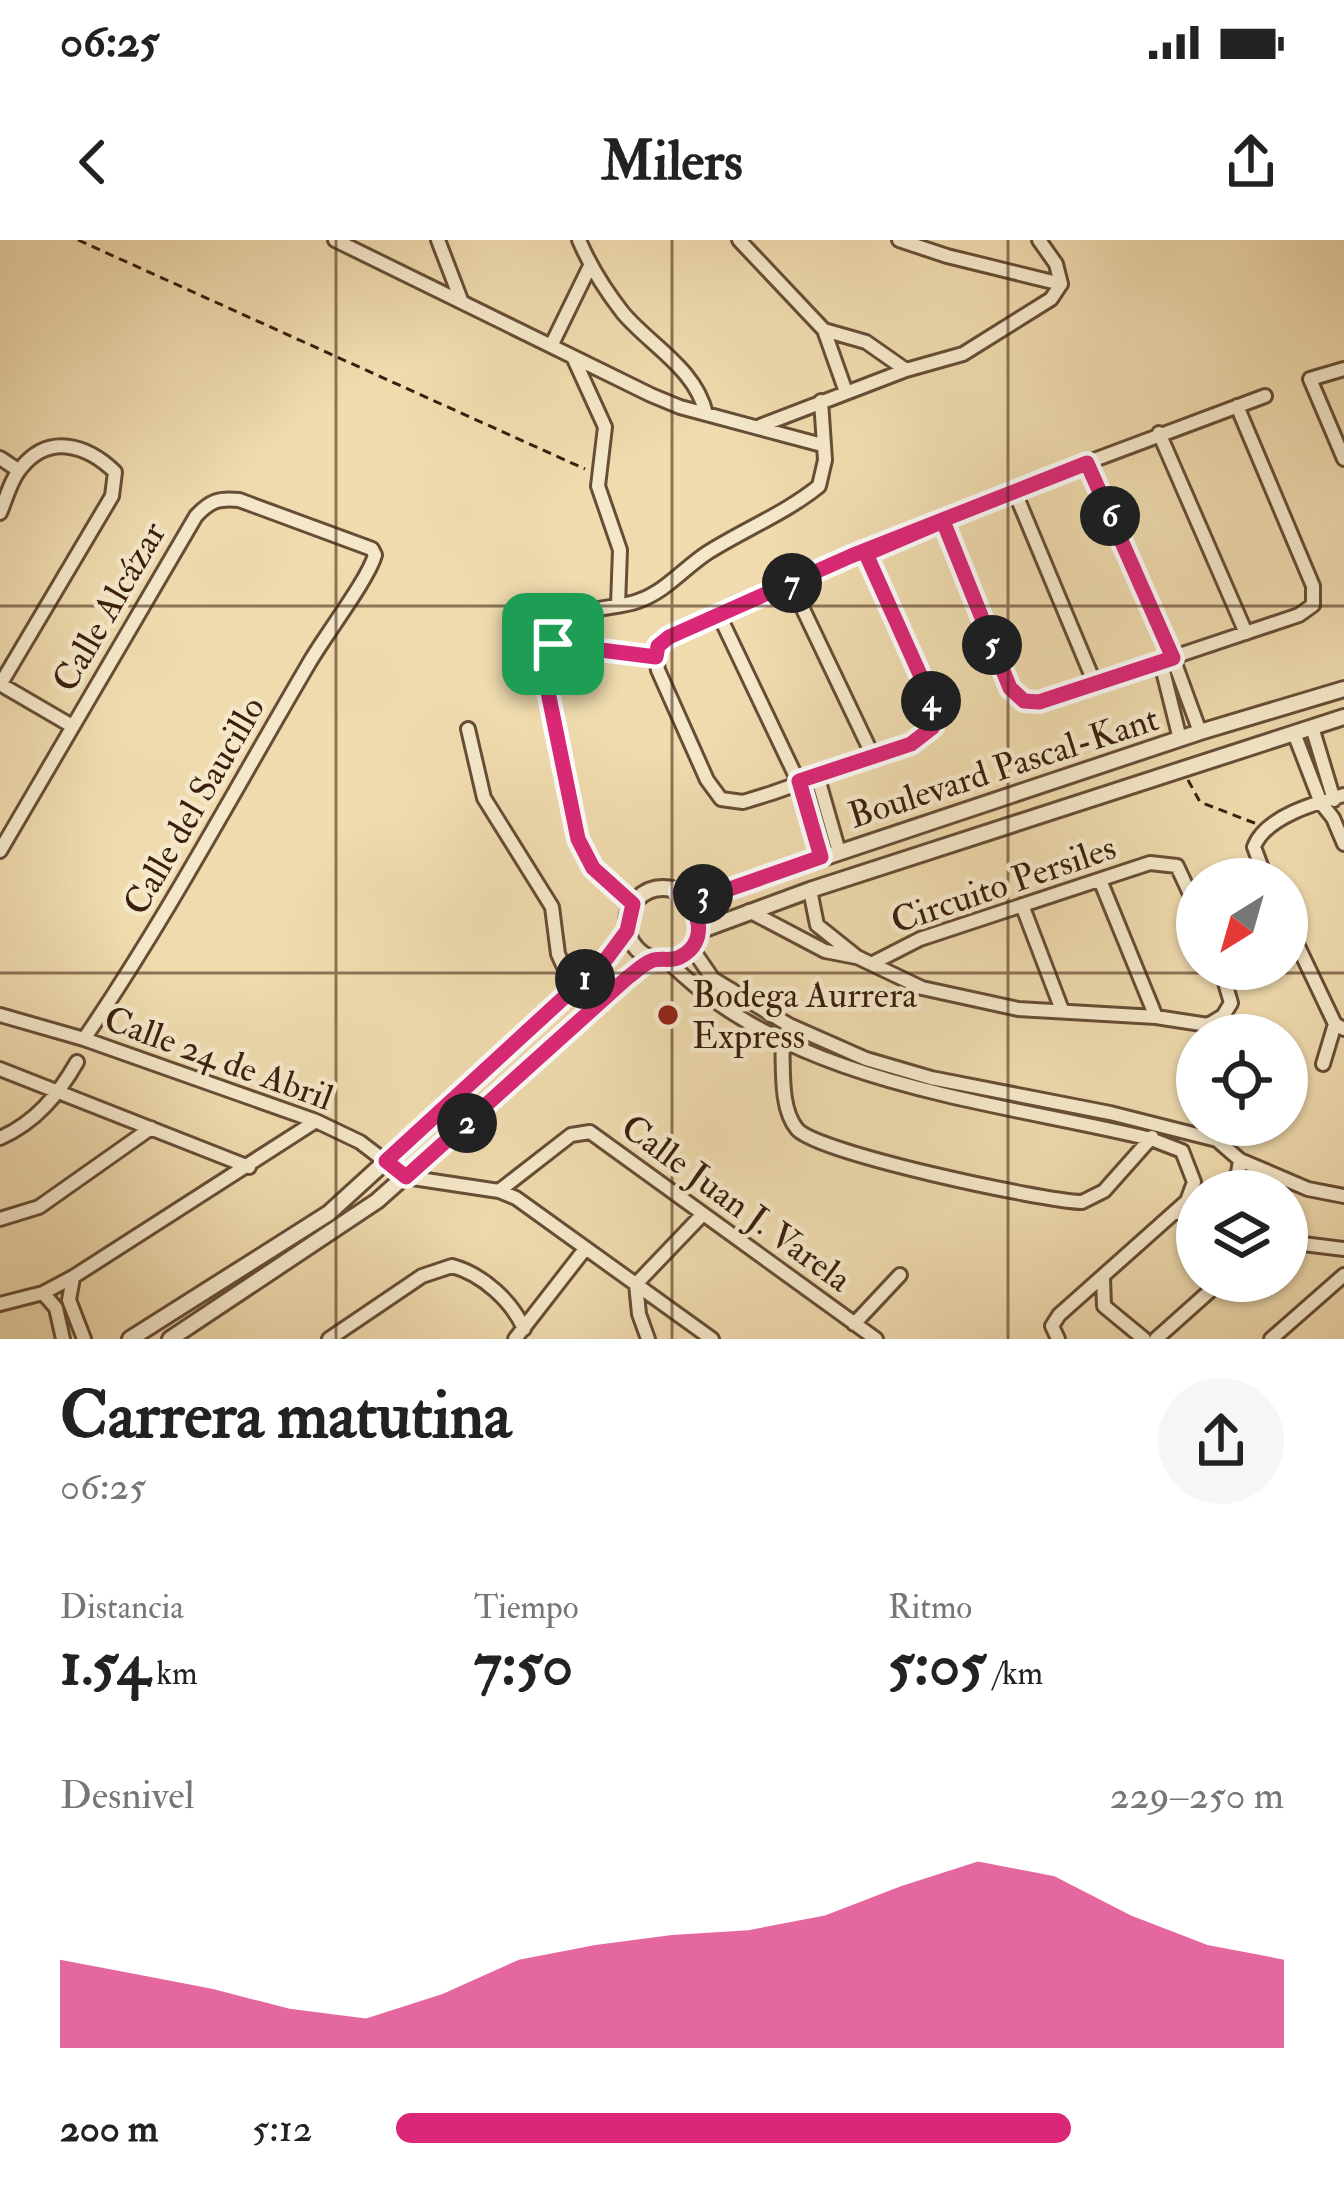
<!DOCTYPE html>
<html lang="es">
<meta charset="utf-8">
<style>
body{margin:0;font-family:"IM FELL Double Pica",serif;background:#f6f6f6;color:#222;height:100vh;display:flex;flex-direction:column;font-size:45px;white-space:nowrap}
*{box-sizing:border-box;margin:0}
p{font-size:39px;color:#767676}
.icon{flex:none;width:66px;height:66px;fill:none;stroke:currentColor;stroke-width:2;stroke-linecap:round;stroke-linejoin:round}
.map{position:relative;height:1099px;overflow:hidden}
.drawer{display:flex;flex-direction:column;background:#fff;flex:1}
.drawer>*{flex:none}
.needle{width:78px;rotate:217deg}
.fabs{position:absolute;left:1176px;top:618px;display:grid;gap:24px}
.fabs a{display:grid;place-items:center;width:132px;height:132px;border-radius:50%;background:#fff;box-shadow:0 3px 9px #0004;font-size:60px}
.pin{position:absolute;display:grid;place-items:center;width:102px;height:102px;color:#fff;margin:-51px;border-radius:24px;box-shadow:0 6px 18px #0006}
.km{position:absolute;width:60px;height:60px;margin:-30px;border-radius:50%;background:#222;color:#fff;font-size:33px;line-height:60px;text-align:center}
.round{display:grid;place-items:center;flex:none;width:126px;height:126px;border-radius:63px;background:#f6f6f6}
.headline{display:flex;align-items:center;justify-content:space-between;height:204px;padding:0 60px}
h1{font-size:66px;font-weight:700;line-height:90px}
.figures{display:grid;grid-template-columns:repeat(3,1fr);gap:18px;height:204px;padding:12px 60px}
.figures div{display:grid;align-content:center}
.figures b{font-size:60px;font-weight:700}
.figures small{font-size:33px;font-weight:400}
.figures p{font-size:33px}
.chart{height:336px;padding:24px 60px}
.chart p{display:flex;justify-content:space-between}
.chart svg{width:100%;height:216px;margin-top:12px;fill:#db2777;opacity:.7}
ul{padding:0 60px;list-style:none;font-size:39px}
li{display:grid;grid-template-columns:192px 144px 1fr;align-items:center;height:90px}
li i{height:30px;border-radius:15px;background:#db2777}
.status{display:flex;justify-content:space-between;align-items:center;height:84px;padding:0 60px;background:#fff;direction:ltr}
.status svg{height:33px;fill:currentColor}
header{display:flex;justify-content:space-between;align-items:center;height:156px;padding:0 60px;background:#fff;font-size:54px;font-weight:700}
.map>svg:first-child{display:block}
</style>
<div class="status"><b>06:25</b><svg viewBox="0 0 49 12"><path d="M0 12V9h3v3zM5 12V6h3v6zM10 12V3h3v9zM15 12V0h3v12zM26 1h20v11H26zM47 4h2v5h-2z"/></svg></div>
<header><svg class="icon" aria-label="back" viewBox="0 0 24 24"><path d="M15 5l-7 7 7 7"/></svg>Milers<svg class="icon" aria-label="share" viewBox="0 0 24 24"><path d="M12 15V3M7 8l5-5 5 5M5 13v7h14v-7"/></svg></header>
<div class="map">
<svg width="1344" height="1099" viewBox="0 0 1344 1099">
<rect width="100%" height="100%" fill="#efdbae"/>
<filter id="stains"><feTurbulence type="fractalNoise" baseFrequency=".00167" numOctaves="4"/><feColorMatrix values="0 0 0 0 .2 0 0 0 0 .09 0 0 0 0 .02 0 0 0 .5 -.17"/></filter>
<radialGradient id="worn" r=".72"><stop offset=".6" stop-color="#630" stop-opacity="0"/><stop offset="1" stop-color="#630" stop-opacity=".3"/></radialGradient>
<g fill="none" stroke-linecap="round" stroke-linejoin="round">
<g stroke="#674d36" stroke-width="18">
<path id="minor" d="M335,0L651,155L680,167L822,205
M438,0L461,60
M579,0C590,26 605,50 623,73C651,106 696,129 706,174
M739,0L824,90L846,152
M899,0L947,16L1061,44
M1039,0L1056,24L1061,44
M824,90L866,102L906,130
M551,106L590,26
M574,119L605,187L598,246L620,310L618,365
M1344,129L1310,139L1344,219
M760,186L906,130L963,114L1051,59L1061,44
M1159,193L1246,393
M0,218L18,230
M1087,223L1173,418L1200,492
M1014,250L1095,444
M0,273C6,259 11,239 21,228C49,193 87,205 115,232L112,256L0,445
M943,281L1010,448L1024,461L1039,462L1299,375L1313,365V346L1237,166
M866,314L931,459L933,487L911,504L772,553L743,562L721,559L707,540L658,430L655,411L669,397L851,316L866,314L1014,250L1265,156
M791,344L873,516
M720,377L798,541L821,617
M552,404L655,417
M1160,419L1180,499
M0,444L72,486
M1312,487L1334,560
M468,489L484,558L552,667L558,714L574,749
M1294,493L1321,563L1333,578L1344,604
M817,535L839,612
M0,611L196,276C210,261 218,258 239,260L372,309L375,315C368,340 323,398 308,425C234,551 166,679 84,799
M1266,639L1254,607C1265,577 1315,563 1344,555
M1100,640L1156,777
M810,650L817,685L857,717L922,748L1018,769L1156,777L1208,785L1223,776L1231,763L1221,729
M633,664L593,628L578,599L548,452L555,395C572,364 610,371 638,361C665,352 683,329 707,313C743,290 786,273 819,246L825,220L821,161
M1022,665L1062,770
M749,671L825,711L856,717
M1287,683L1335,784L1344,789
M691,707L713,739L789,785L866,819L931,838L1110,873L1217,900L1240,920L1308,949L1344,956
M667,720C789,845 990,860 1151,899L1182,911L1194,942L1187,961L1059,1075L1052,1086L1058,1099
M873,723L920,699L1150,623L1177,626L1197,669
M0,775L84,799L316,881L360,902L406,937L499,951L516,958L712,1099
M782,799C784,826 779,867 797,889C817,913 1043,961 1082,962L1104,951L1152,897
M1323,824L1335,784
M0,829L249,927
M0,898C36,882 58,855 77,822
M499,951L571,895L590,892L876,1099
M1227,951L1238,933L1240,920
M1177,972L1197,980
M0,979L39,967L151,888
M1287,1002L1344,1009
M73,1038L69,1060L84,1099
M1103,1038L1104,1066L1144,1099
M43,1053L56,1068L63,1099
M0,1064L43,1053L73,1037L316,881
M854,1084L900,1035
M329,1099L422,1036L452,1026C482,1034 512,1061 524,1089
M515,1099L585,1009
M648,1099L639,1074L636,1044L703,974
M1156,1099L1221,1041
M1271,1099L1344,1035"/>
</g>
<g stroke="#674d36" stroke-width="20">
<path id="tertiary" d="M627 684a36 36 0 1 1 72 0a36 36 0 1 1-72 0Z
M680,652H721L1200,492L1344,449
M699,691L810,650L1344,477
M130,1099L329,973L570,753L607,718L627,691
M170,1099L377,961L627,738L654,719"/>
</g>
<path stroke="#3a1e0e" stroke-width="3" stroke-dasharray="9 6" stroke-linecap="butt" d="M78,0L585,229
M1188,540L1200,562L1257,584"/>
<use href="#minor" stroke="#f5e8ca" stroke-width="12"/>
<use href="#tertiary" stroke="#f5e8ca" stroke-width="14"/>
</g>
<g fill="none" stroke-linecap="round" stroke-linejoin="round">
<g stroke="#fff" stroke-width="24">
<path id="route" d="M553,404L548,452L578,599L593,628L633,664L627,691L607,718L386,921L406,937L627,738C634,733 643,724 651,721C660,717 670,722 680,717C709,702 700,669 680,652H721L821,617L799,541L911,504L933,487L931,459L866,314L943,281L1010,448L1024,461L1039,462L1173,418L1087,223L851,316L669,397L658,406L656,417L553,404"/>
</g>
<use href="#route" stroke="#db2777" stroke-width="15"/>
</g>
<path fill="none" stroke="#3a1e0e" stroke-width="3" stroke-opacity="0.55" d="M336,0V1099M672,0V1099M1008,0V1099M0,366H1344M0,733H1344"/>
<circle fill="#8f2418" stroke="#f5e8ca" stroke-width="4.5" cx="668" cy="775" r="12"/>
<g text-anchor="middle" stroke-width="9" stroke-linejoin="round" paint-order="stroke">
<g font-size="36" fill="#3a1e0e" stroke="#f5e8ca">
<text transform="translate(108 366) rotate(-60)" y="13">Calle Alcázar</text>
<text transform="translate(1003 526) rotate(-18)" y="13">Boulevard Pascal-Kant</text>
<text transform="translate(193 565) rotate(-60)" y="13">Calle del Saucillo</text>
<text transform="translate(1003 643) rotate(-19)" y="13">Circuito Persiles</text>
<text transform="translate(219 817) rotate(20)" y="13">Calle 24 de Abril</text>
<text transform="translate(737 962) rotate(36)" y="13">Calle Juan J. Varela</text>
</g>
<g font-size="36" fill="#3a1e0e" stroke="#f5e8ca" text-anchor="start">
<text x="692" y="767">Bodega Aurrera<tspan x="692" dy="41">Express</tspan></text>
</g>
</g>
<rect width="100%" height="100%" filter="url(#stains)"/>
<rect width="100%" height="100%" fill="url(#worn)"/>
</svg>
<div class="fabs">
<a><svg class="needle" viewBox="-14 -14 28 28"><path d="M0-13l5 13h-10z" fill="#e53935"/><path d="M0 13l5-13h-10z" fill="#767676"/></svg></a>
<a><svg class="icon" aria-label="locate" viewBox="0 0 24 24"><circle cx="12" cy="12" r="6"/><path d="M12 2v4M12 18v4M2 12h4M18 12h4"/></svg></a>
<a><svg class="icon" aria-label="layers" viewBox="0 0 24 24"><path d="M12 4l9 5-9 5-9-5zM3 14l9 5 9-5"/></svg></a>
</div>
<div class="pin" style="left:553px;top:404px;background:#1e9e55"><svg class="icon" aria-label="arrive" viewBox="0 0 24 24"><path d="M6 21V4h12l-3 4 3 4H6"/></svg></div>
<b class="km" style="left:585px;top:739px">1</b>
<b class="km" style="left:467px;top:883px">2</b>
<b class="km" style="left:703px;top:654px">3</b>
<b class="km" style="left:931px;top:461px">4</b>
<b class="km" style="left:992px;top:405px">5</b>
<b class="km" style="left:1110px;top:276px">6</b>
<b class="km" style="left:792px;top:343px">7</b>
</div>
<section class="drawer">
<div class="headline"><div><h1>Carrera matutina</h1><p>06:25</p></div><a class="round"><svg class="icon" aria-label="share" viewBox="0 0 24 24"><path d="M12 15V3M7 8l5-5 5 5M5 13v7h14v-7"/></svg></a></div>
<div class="figures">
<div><p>Distancia</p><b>1.54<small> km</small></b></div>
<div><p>Tiempo</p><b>7:50</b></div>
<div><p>Ritmo</p><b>5:05<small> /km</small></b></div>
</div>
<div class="chart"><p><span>Desnivel</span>229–250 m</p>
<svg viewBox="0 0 160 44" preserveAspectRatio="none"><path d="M0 44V26L10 29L20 32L30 36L40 38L50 33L60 26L70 23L80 21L90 20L100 17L110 11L120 6L130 9L140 17L150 23L160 26V44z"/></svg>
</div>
<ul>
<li><b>200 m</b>5:12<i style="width:76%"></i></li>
</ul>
</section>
